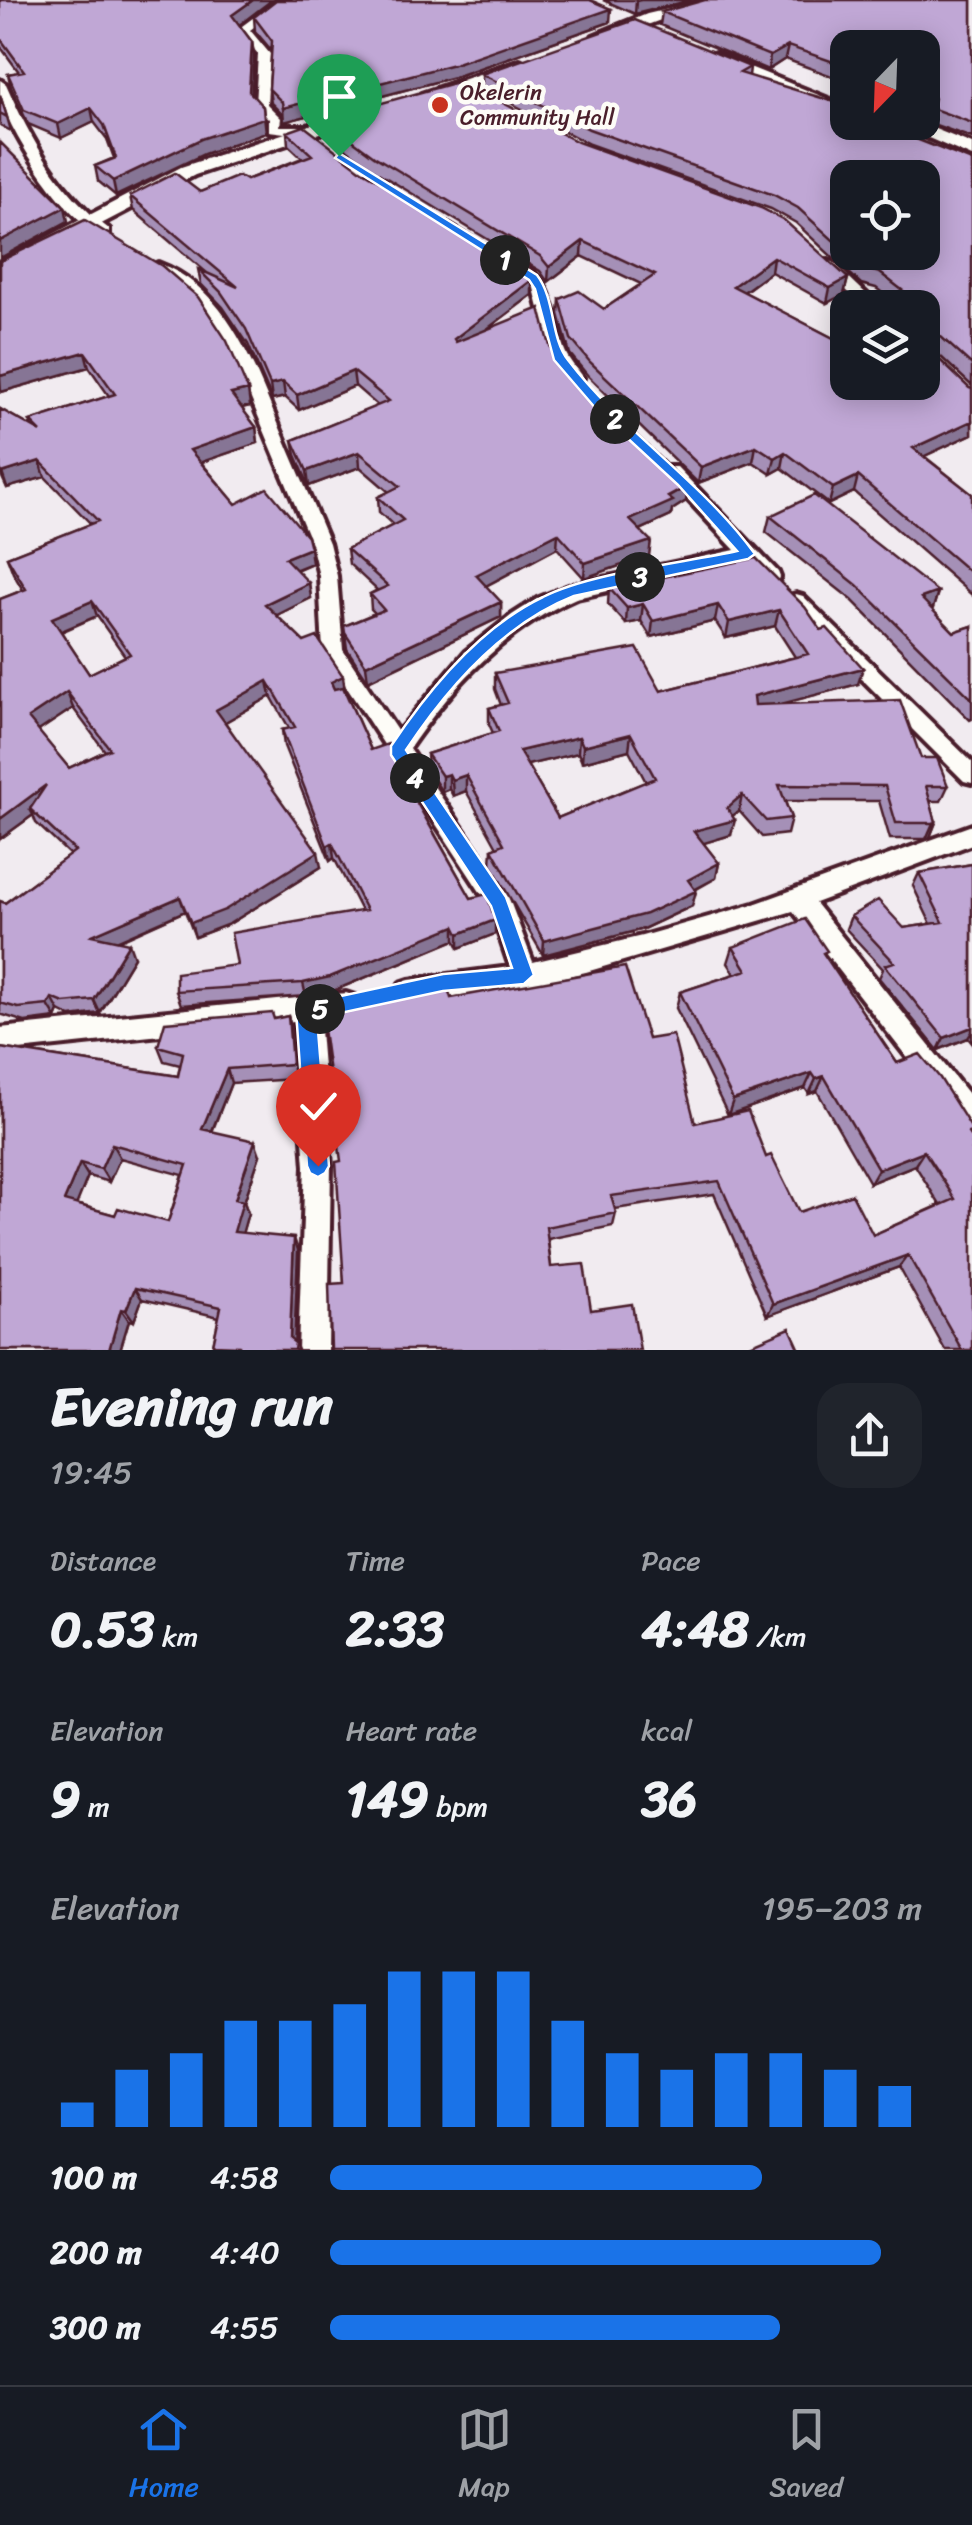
<!DOCTYPE html>
<meta charset="utf-8">
<style>
body{margin:0;font-family:Sriracha,sans-serif;background:#20242c;color:#f1f3f6;height:100vh;display:flex;flex-direction:column;font-size:38px;white-space:nowrap}
*{box-sizing:border-box;margin:0}
p{font-size:32px;color:#9ea1a6}
.icon{flex:none;width:55px;height:55px;fill:none;stroke:currentColor;stroke-width:2;stroke-linecap:round;stroke-linejoin:round}
.map{position:relative;height:1350px;overflow:hidden}
.panel{display:flex;flex-direction:column;background:#171b24;flex:1}
.panel>*{flex:none}
.needle{width:65px;rotate:203deg}
.fabs{position:absolute;left:830px;top:30px;display:grid;gap:20px}
.fabs a{display:grid;place-items:center;width:110px;height:110px;border-radius:20px;background:#171b24;box-shadow:0 5px 25px #0003;font-size:50px}
.pin{position:absolute;display:grid;place-items:center;width:85px;height:85px;color:#fff;margin:-102px -42px;border-radius:50% 50% 50% 0;rotate:-45deg;box-shadow:0 0 10px #0007}
.pin .icon{rotate:45deg}
.km{position:absolute;width:50px;height:50px;margin:-25px;border-radius:50%;background:#222;color:#fff;font-size:28px;line-height:50px;text-align:center}
.round{display:grid;place-items:center;flex:none;width:105px;height:105px;border-radius:30px;background:#20242c}
.overview{display:flex;align-items:center;justify-content:space-between;height:170px;padding:0 50px}
h1{font-size:55px;font-weight:800;line-height:75px}
.metrics{display:grid;grid-template-columns:repeat(3,1fr);gap:15px;height:170px;padding:10px 50px}
.metrics div{display:grid;align-content:center}
.metrics b{font-size:50px;font-weight:800}
.metrics small{font-size:28px;font-weight:400}
.metrics p{font-size:28px}
.chart{height:280px;padding:20px 50px}
.chart p{display:flex;justify-content:space-between}
.chart svg{width:100%;height:180px;margin-top:10px;stroke:#1a73e8;stroke-width:6}
ul{padding:0 50px;list-style:none;font-size:32px}
li{display:grid;grid-template-columns:160px 120px 1fr;align-items:center;height:75px}
li i{height:25px;border-radius:12px;background:#1a73e8}
.tab-bar{display:flex;justify-content:space-around;align-items:center;height:140px;border-top:2px solid #363941;background:#171b24;font-size:28px;color:#9ea1a6}
.tab-bar a{display:grid;justify-items:center;gap:5px}
.tab-bar .current{color:#1a73e8}
.map>svg:first-child{display:block}
</style>
<div class="map">
<svg width="972" height="1350" viewBox="0 0 972 1350">
<rect width="100%" height="100%" fill="#f1ebf0"/>
<filter id="ink" filterUnits="userSpaceOnUse"><feTurbulence type="fractalNoise" baseFrequency=".01" numOctaves="2"/><feDisplacementMap in="SourceGraphic" scale="20" xChannelSelector="R" yChannelSelector="G"/><feConvolveMatrix kernelMatrix="1 2 1 2 8 2 1 2 1" color-interpolation-filters="sRGB"/></filter>
<g filter="url(#ink)">
<g fill="none" stroke-linecap="round" stroke-linejoin="round">
<g stroke="#4a1f2b" stroke-width="8">
<path id="street" d="M277,0H289L250,30L270,54L267,104L281,118L280,126H310L318,134L316,137L269,131V119L255,105L258,54L238,29Z
M0,80L6,84C31,140 59,191 109,229V235C75,237 6,128 0,96C0,91 0,86 0,80Z
M512,260C555,275 552,314 565,351C569,361 577,369 583,378L581,381H569L551,357L534,288L528,280L507,267L505,264Z
M828,261L833,262L881,308H865L823,268L821,265Z
M158,263C228,289 253,365 280,428C296,466 313,505 329,543L337,576L343,650L398,732L465,652L512,615L537,599L571,585L735,550L665,475L662,471L665,467H677L778,572L780,577L778,582H764L745,561L576,598C504,630 453,685 409,749L508,896L533,962L642,936L754,904L972,825V844L815,903L972,1099V1133L963,1129L793,911L586,972L514,988L409,1002L400,999L397,991L400,983L409,980L510,967L490,907L323,651L319,576L311,543L229,346L209,315L190,294L153,270L151,267Z
M796,594L803,596L972,762V783L964,781L789,606L787,601L789,596Z
M346,993L355,996L358,1004L355,1012L319,1018L331,1166L328,1350H298L305,1166L294,1021L0,1052V1028Z"/>
</g>
<g stroke="#4a1f2b" stroke-width="8">
<path id="secondary" d="M707,0H736L658,21L607,40L593,36L647,14Z
M715,53L848,107V119L709,62L706,58Z
M520,60L529,65L526,69L430,99L421,94Z
M362,108L371,113L368,117L195,175L0,277V262L181,167Z
M892,122H918L972,144V157Z"/>
</g>
<use href="#street" fill="#fdfcf7" fill-rule="evenodd"/>
<use href="#secondary" fill="#fdfcf7" fill-rule="evenodd"/>
</g>
<path fill="#a590b7" stroke="#4a1f2b" stroke-width="2.5" fill-rule="evenodd" d="M0,0H272L239,25L252,42L254,55L252,94L265,121L266,132L204,154L116,196L98,181L95,166L114,158L107,139L94,122L61,138L28,124L11,87L8,74L19,72L0,46Z
M603,0H692L635,14Z
M972,0V138L927,122L930,111L922,108V48H848V82L785,59L768,70L660,25L662,12Z
M254,17L610,22L454,77L284,122L283,115L271,103L269,89L272,51L255,31Z
M750,67L749,76L972,161V386L924,341V345L969,388L972,389V434L924,456L972,494V595L854,492L829,504L782,468L771,474L753,462L698,483L589,377L570,354L559,314L560,299L604,309L641,284L582,256L548,282L540,271L375,171L326,133L324,119L578,142L848,278L844,294L827,303L771,272L744,292L845,344L899,306L876,288L861,284L796,223L771,209L589,144L482,88V74Z
M0,95L7,117L11,131L0,125Z
M287,132L360,169L532,280V295L486,330L550,346L572,373L688,486L686,501L672,510L671,516L640,530L649,556L584,578L557,548L486,586L501,602V617L368,681L347,649L344,626L375,613L371,609L370,594L377,590L349,564L347,549L393,525L379,512L378,497L389,492L360,467L309,486L296,455L293,440L378,406L355,386L299,410L285,397L272,400L248,344L223,307L201,284L198,269L207,273L133,210L130,196L200,192L246,180L302,158L288,145Z
M0,261L248,390L250,406L241,408L256,427L258,443L201,462L236,504L310,548L312,563L296,570L309,583L311,598L276,615L345,691L371,750L416,787L417,802L471,898L495,920V934L459,948L455,940L333,991L306,996L181,1005L176,991L361,911L334,858L330,861L284,746L282,730L289,728L271,696L225,722L321,867L229,924L195,937L185,911L118,941L134,957L100,1013L71,1017L59,1011L56,1018L25,1022L0,1014V901L5,903L70,855L36,823L33,815L0,839V599L23,590L13,573L7,557L91,524L45,477L7,488L0,473V409L32,427L30,421L109,396L89,367L1,392ZM97,616L125,656L89,674L61,632ZM73,708L105,751L69,768L38,731Z
M770,516L938,592L933,608L931,609L954,632L972,626V719L970,720L852,600L766,532Z
M756,558L858,684L779,704L921,758L948,786L941,801H930L936,822L930,837L926,839H890L879,801H785L791,818L787,834L762,837L739,811L732,816L731,835L703,843L719,863L716,878L695,890L696,891L692,906L643,929L543,955L491,865L492,849L497,847L466,791L453,796L449,789L442,792L428,770L427,754L493,733L489,724V708L501,705L495,689V673L661,691L795,657L775,626L726,638L715,621L651,637L641,621L626,624L608,604L609,588ZM629,750L646,782L558,818L527,765L578,753L582,762Z
M972,864V1043L968,1038L938,1050L879,978L883,969L846,929L851,916L904,928L931,924L913,886L919,873Z
M733,947L825,957L897,1063L970,1136L972,1350H945L899,1267L767,1316L714,1194L615,1209L616,1213L613,1226L548,1239L551,1267L591,1310L344,1283L341,1161L434,987L451,998L648,1039L695,1123L766,1157L799,1212L873,1235L940,1205L915,1165L870,1183L817,1091L809,1094L805,1088L728,1115L676,1008L680,992L735,974L728,963Z
M288,1016L292,1031L295,1079L231,1083L212,1132L260,1155L244,1202L248,1213L242,1233L298,1250L295,1343L298,1350H216L213,1345L219,1317L142,1299L134,1321L129,1320L120,1350H0V1048L178,1076L180,1065L164,1061L158,1046ZM120,1158L183,1175L168,1222L115,1215L76,1204L88,1176L109,1182Z"/>
<path fill="#867595" stroke="#4a1f2b" stroke-width="2.5" d="M253,0H272L234,29L232,15Z
M641,0H692L635,14L636,1Z
M611,9L610,22L454,77L284,122L283,108Z
M252,42L254,55L251,105L249,91Z
M788,46L785,59L768,70L770,56Z
M263,107L266,132L204,154L116,196L113,181Z
M91,108L94,122L61,138L58,124Z
M65,207L68,221L0,258V241Z
M583,241L582,256L548,282L549,267Z
M773,257L771,272L731,301L733,286Z
M848,278L844,294L827,303L830,288Z
M532,280V295L454,354V339Z
M85,352L89,367L1,392L0,376Z
M353,371L355,386L299,410L297,395Z
M283,382L285,397L272,400L270,385Z
M248,390L250,406L233,410L231,394Z
M972,421V434L908,464L913,448Z
M256,427L258,443L193,465L190,450Z
M756,446L753,462L698,483L701,467Z
M359,452L360,467L309,486L307,471Z
M785,452L782,468L771,474L775,458Z
M40,461L45,477L7,488L2,473Z
M858,476L854,492L829,504L833,488Z
M688,486L686,501L672,510L671,516L629,535L630,520Z
M558,533L557,548L476,591V575Z
M651,541L649,556L584,578L585,563Z
M310,548L312,563L287,573L285,558Z
M309,583L311,598L267,620L265,604Z
M938,592L933,608L915,614L921,598Z
M92,601L97,616L57,633L52,618Z
M501,602V617L368,681L366,665Z
M643,604L641,621L626,624L627,608Z
M718,605L715,621L651,637L653,621Z
M779,610L775,626L726,638L729,622Z
M863,668L858,684L750,712L754,696Z
M343,676L345,691L334,697L331,682Z
M268,681L271,696L220,725L216,710Z
M67,692L73,708L34,734L28,718Z
M631,734L629,750L582,762L583,746Z
M579,737L578,753L519,767V751Z
M449,774V789L442,792V776Z
M466,775V791L453,796L452,780Z
M46,785L30,809L33,815L0,839V819Z
M416,787L417,802L409,789Z
M742,795L739,811L723,823L735,820L731,835L691,847L694,831Z
M936,822L930,837L926,839L933,823Z
M332,843L334,858L330,861L327,846Z
M318,852L321,867L229,924L195,937L191,923Z
M719,863L716,878L684,895L688,880Z
M696,891L692,906L643,929L543,955L544,941Z
M180,897L185,911L98,949L92,935Z
M495,920V934L459,948V934Z
M455,926V940L333,991L306,996L303,983Z
M129,943L134,957L100,1013L94,1000Z
M52,998L59,1011L56,1018L48,1005Z
M288,1016L292,1031L295,1079L292,1064Z
M972,1027V1032L968,1038L938,1050L944,1038Z
M227,1069L231,1083L207,1143L202,1129Z
M812,1073L805,1088L728,1115L733,1100Z
M824,1076L817,1091L809,1094L816,1079Z
M255,1141L260,1155L244,1202L248,1213L239,1245L234,1232L235,1199Z
M112,1144L120,1158L109,1182L101,1169Z
M924,1151L915,1165L870,1183L878,1169Z
M80,1163L88,1176L73,1213L64,1201Z
M294,1238L298,1250L294,1350L290,1339Z
M908,1255L899,1267L767,1316L773,1304Z
M135,1288L142,1299L134,1321L126,1310Z
M121,1309L129,1320L120,1350H109Z"/>
<path fill="#c0a7d5" stroke="#4a1f2b" stroke-width="2.5" fill-rule="evenodd" d="M0,0H253L232,15L252,42L249,91L263,107L264,118L201,139L113,181L95,166L116,158L104,125L91,108L58,124L24,110L8,74L24,71L0,38Z
M276,0H590L611,9L454,64L283,108L282,102L269,89L272,41L254,17Z
M705,0H972V123L931,108L934,98L922,93V48H848V67L788,46L770,56L662,12Z
M635,20L750,67L740,73L848,106V122H884L916,139L972,161V365L929,326H924V345L969,388L972,389V421L913,448L972,494V574L858,476L833,488L785,452L775,458L756,446L701,467L590,362L571,339L560,299L579,291L604,309L655,275L583,241L549,267L540,256L374,156L324,119L461,81L578,142L761,208L784,220L848,278L830,288L773,257L733,286L845,344L848,342V382H922V308H896L911,297L880,273L865,269L798,208L774,195L589,129L482,74ZM848,178H922V252H848Z
M0,95L7,117L0,113Z
M304,126L360,169L526,268L531,275L532,280L454,339L456,342L540,308L550,346L572,373L688,486L668,497L673,501L630,520L651,541L585,563L558,533L476,575L501,602L366,665L345,633L344,626L384,610L370,594L388,586L347,549L403,520L378,497L400,486L359,452L307,471L293,440L389,401L353,371L297,395L283,382L270,385L246,329L221,292L198,269L238,287L130,196L175,173L200,192L239,176L246,180L312,155L287,132Z
M0,142L65,207L0,241Z
M85,220L162,266L198,297L227,341L248,390L231,394L256,427L190,450L236,504L267,488L307,536L310,548L285,558L309,583L265,604L304,642L317,637L343,676L331,682L334,689L343,687L371,750L388,744L416,787L409,789L471,898L487,894L495,920L459,934L455,926L330,977L303,983L176,991V973L237,965L231,933L366,910L332,843L327,846L282,730L295,727L268,681L216,710L318,852L225,910L191,923L180,897L92,935L129,943L94,1000L64,1003L52,998L48,1005L18,1008L0,1003V901L5,903L75,851L30,809L46,785L0,819V599L26,589L7,557L98,521L40,461L2,473L0,469V409L41,432L30,421L115,394L85,352L0,376V261ZM92,601L130,654L89,674L52,618ZM67,692L110,749L69,768L28,718Z
M814,495L938,592L921,598L954,632L972,626V699L857,585L770,516Z
M756,558L805,607L821,630L827,628L863,668L754,696L755,705L900,700L921,758H937L948,786H926L936,822L933,823H896L885,786L779,785L791,818L766,821L742,795L727,808L735,820L694,831L719,863L688,880L696,891L646,914L544,941L492,849L504,844L466,775L452,780L449,774L442,776L427,754L499,731L489,708L508,703L495,673L637,648L661,691L808,654L779,610L729,622L718,605L653,621L643,604L627,608L609,588ZM631,734L655,778L558,818L519,751L579,737L583,746Z
M972,864V1027L944,1038L885,965L894,962L851,916L878,900L904,928L943,922L919,873Z
M805,919L827,951L823,953L897,1063L920,1054L940,1078L972,1129V1132L968,1133L972,1139V1350H962L908,1255L773,1304L719,1181L611,1196L616,1213L546,1227L551,1267L584,1264L591,1310L632,1304L640,1350H331L329,1284L344,1283L336,1162L341,1161L320,1007L433,984L434,987L447,985L451,998L625,967L648,1039L673,1035L695,1123L748,1111L766,1157L771,1155L799,1212L852,1194L873,1235L955,1199L924,1151L878,1169L824,1076L816,1079L812,1073L733,1100L680,992L747,970L733,947Z
M272,1013L274,1019L288,1016L292,1064L227,1069L202,1129L255,1141L235,1199L243,1201L234,1232L294,1238L290,1339L295,1343L294,1350H238L239,1346L213,1345L221,1307L135,1288L126,1310L121,1309L109,1350H0V1048L178,1076L183,1053L158,1046L165,1022ZM112,1144L187,1165L168,1222L118,1208L115,1215L64,1201L80,1163L101,1169Z
M790,1328L800,1350H738Z"/>
</g>
<path fill="#1a73e8" stroke="#fff" stroke-width="2.5" d="M339,153L537,275C556,300 550,337 568,360C623,432 702,481 755,554L748,559L574,596C503,624 447,688 406,750L506,897L534,975L524,984L443,991L317,1018L329,1166L325,1173L318,1177L310,1173L307,1166L296,1011L299,1005L443,974L512,968L491,906L391,755V746C429,689 480,627 543,597C590,573 682,563 737,551L678,485L597,410L554,360L535,289L529,280L335,158Z"/>
<circle fill="#c8321e" stroke="#fdfcf7" stroke-width="4" cx="440" cy="105" r="10"/>
<g text-anchor="middle" stroke-width="9" stroke-linejoin="round" paint-order="stroke">
<g font-size="22" fill="#4a1f2b" stroke="#fdfcf7" text-anchor="start">
<text x="460" y="100">Okelerin<tspan x="460" dy="25">Community Hall</tspan></text>
</g>
</g>
</svg>
<div class="fabs">
<a><svg class="needle" viewBox="-14 -14 28 28"><path d="M0-13l5 13h-10z" fill="#e53935"/><path d="M0 13l5-13h-10z" fill="#9ea1a6"/></svg></a>
<a><svg class="icon" aria-label="locate" viewBox="0 0 24 24"><circle cx="12" cy="12" r="6"/><path d="M12 2v4M12 18v4M2 12h4M18 12h4"/></svg></a>
<a><svg class="icon" aria-label="layers" viewBox="0 0 24 24"><path d="M12 4l9 5-9 5-9-5zM3 14l9 5 9-5"/></svg></a>
</div>
<div class="pin" style="left:339px;top:156px;background:#1e9e55"><svg class="icon" aria-label="arrive" viewBox="0 0 24 24"><path d="M6 21V4h12l-3 4 3 4H6"/></svg></div>
<div class="pin" style="left:318px;top:1166px;background:#d93025"><svg class="icon" aria-label="check" viewBox="0 0 24 24"><path d="M5 12l5 5 9-10"/></svg></div>
<b class="km" style="left:505px;top:260px">1</b>
<b class="km" style="left:615px;top:419px">2</b>
<b class="km" style="left:640px;top:577px">3</b>
<b class="km" style="left:415px;top:778px">4</b>
<b class="km" style="left:320px;top:1009px">5</b>
</div>
<section class="panel">
<div class="overview"><div><h1>Evening run</h1><p>19:45</p></div><a class="round"><svg class="icon" aria-label="share" viewBox="0 0 24 24"><path d="M12 15V3M7 8l5-5 5 5M5 13v7h14v-7"/></svg></a></div>
<div class="metrics">
<div><p>Distance</p><b>0.53<small> km</small></b></div>
<div><p>Time</p><b>2:33</b></div>
<div><p>Pace</p><b>4:48<small> /km</small></b></div>
</div>
<div class="metrics">
<div><p>Elevation</p><b>9<small> m</small></b></div>
<div><p>Heart rate</p><b>149<small> bpm</small></b></div>
<div><p>kcal</p><b>36</b></div>
</div>
<div class="chart"><p><span>Elevation</span>195–203 m</p>
<svg viewBox="0 0 160 44" preserveAspectRatio="none"><path d="M5 44V38M15 44V30M25 44V26M35 44V18M45 44V18M55 44V14M65 44V6M75 44V6M85 44V6M95 44V18M105 44V26M115 44V30M125 44V26M135 44V26M145 44V30M155 44V34"/></svg>
</div>
<ul>
<li><b>100 m</b>4:58<i style="width:73%"></i></li>
<li><b>200 m</b>4:40<i style="width:93%"></i></li>
<li><b>300 m</b>4:55<i style="width:76%"></i></li>
</ul>
</section>
<nav class="tab-bar">
<a class="current"><svg class="icon" aria-label="home" viewBox="0 0 24 24"><path d="M3 11l9-7 9 7M6 9v11h12V9"/></svg>Home</a>
<a><svg class="icon" aria-label="map" viewBox="0 0 24 24"><path d="M3 6l6-2 6 2 6-2v14l-6 2-6-2-6 2zM9 4v14M15 6v14"/></svg>Map</a>
<a><svg class="icon" aria-label="saved" viewBox="0 0 24 24"><path d="M7 4h10v16l-5-4-5 4z"/></svg>Saved</a>
</nav>
